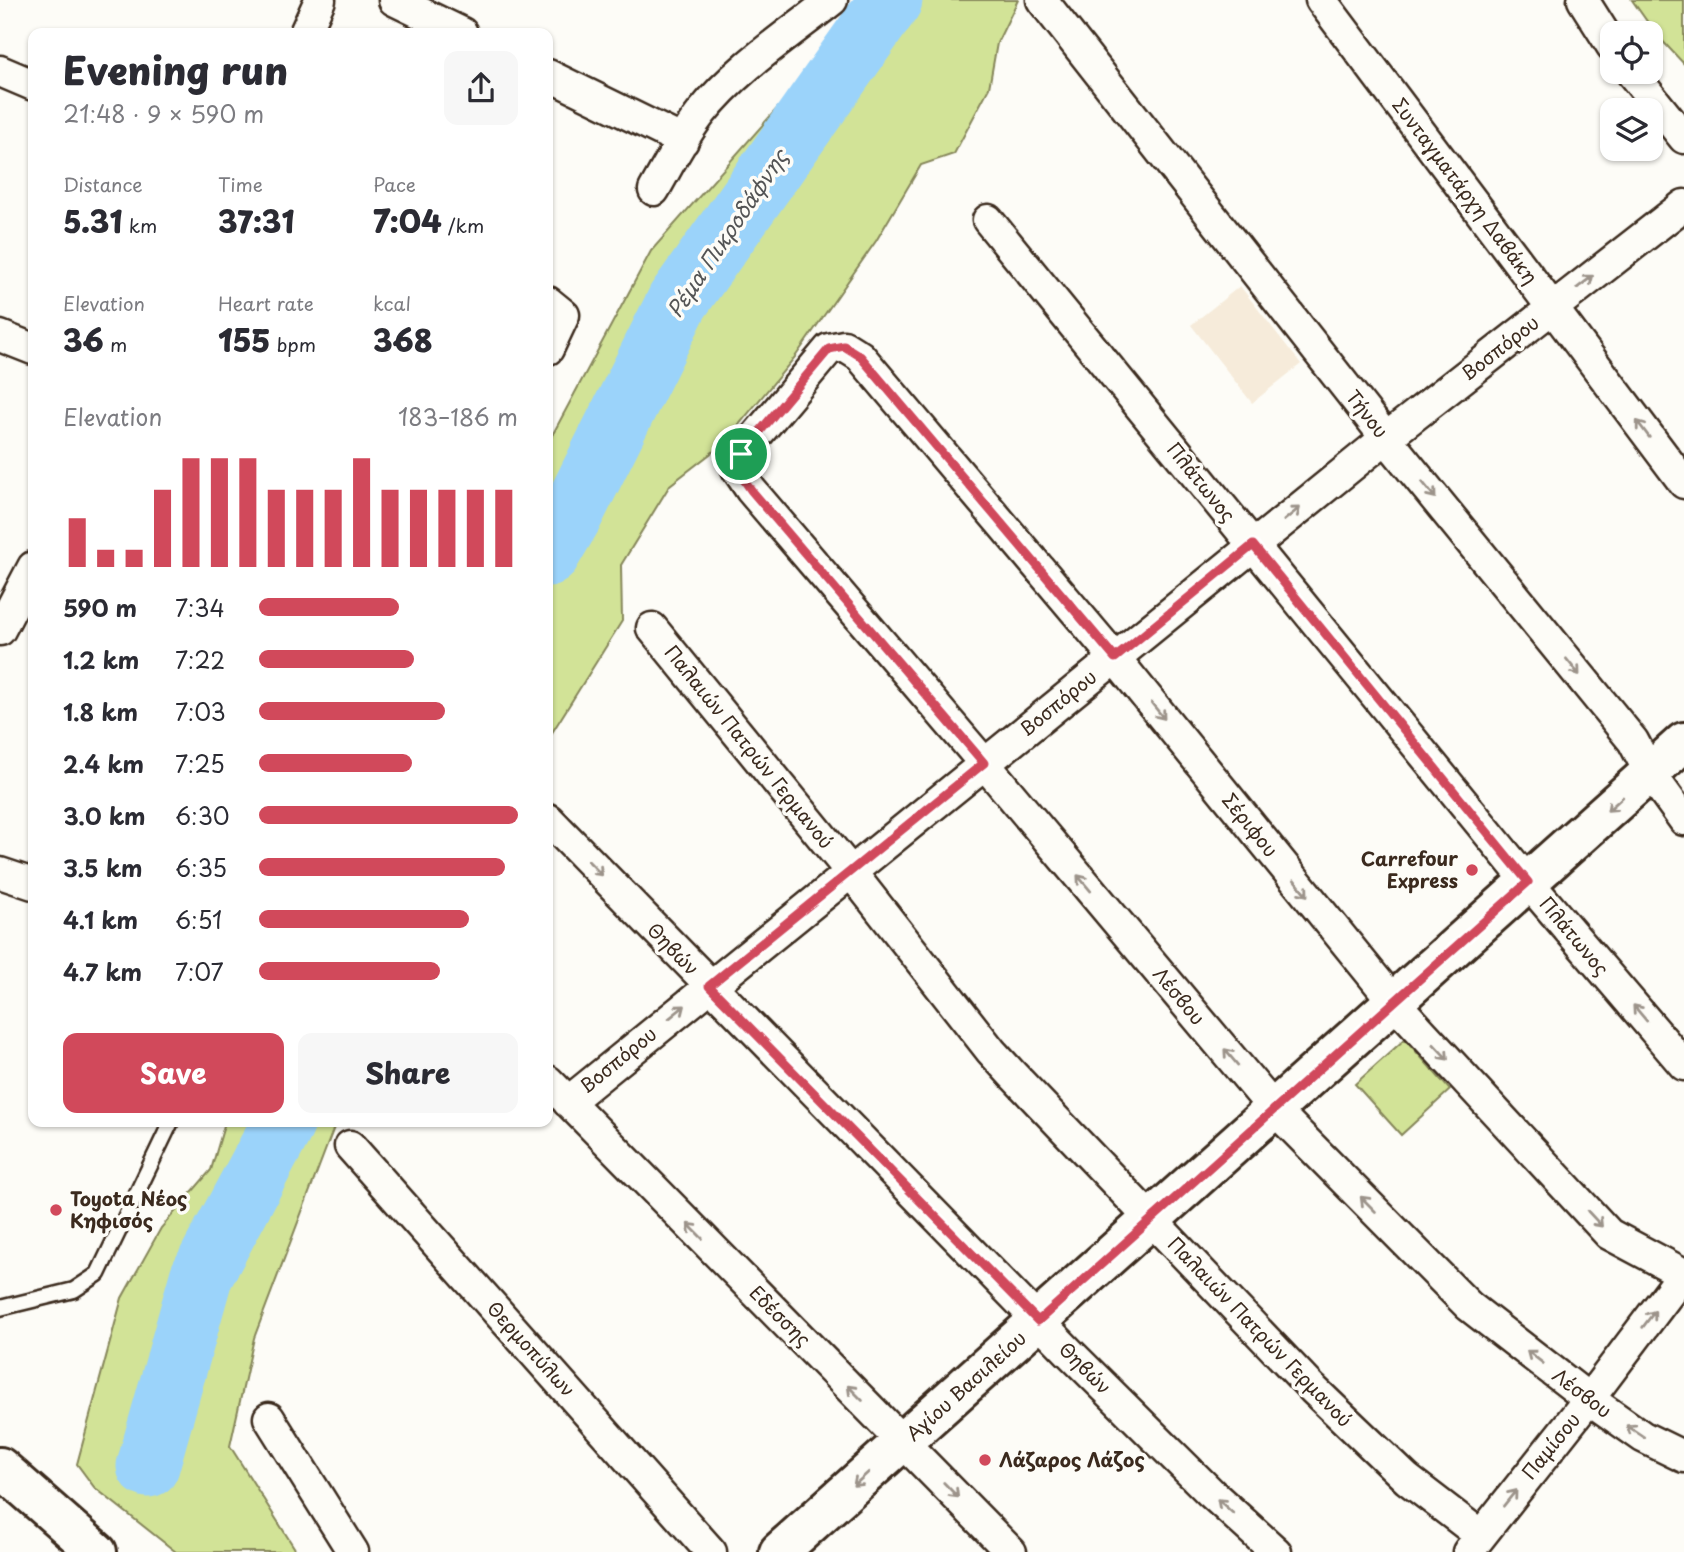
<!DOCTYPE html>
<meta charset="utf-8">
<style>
body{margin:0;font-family:"Playpen Sans",sans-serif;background:#f7f7f7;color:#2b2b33;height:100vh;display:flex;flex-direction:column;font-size:26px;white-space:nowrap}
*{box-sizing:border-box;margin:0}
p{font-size:23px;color:#7c7c81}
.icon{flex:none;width:38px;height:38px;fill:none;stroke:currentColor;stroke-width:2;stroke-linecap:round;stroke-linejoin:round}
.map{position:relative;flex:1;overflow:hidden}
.sheet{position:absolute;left:28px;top:28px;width:525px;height:1099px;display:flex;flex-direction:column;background:#fff;border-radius:14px;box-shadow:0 2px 5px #0004}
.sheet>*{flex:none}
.controls{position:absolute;left:1600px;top:21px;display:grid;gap:14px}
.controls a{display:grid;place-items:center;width:63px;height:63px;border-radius:14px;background:#fff;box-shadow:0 2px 5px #0004;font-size:35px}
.pin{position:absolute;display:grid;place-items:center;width:60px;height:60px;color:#fff;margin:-30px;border:4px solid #fff;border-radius:50%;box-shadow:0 2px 7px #0007}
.round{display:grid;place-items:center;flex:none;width:74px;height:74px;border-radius:14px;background:#f7f7f7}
.headline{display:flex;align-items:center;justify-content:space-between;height:119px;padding:0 35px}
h1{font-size:38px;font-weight:800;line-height:52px}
.stats{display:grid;grid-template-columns:repeat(3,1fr);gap:10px;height:119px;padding:7px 35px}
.stats div{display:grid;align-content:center}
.stats b{font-size:30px;font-weight:800}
.stats small{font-size:19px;font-weight:400}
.stats p{font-size:19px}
.chart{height:196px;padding:14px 35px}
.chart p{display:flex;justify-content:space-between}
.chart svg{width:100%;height:126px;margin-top:7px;stroke:#d1495b;stroke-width:6}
.cta{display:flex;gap:14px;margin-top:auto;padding:14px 35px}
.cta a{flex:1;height:80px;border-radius:14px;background:#d1495b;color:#fff;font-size:28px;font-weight:800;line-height:80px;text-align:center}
.cta a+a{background:#f7f7f7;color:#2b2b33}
ul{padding:0 35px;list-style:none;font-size:23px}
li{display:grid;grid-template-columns:112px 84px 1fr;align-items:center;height:52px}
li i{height:18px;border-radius:9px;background:#d1495b}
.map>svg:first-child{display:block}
</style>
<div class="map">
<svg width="1684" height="1552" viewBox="0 0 1684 1552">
<rect width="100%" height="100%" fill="#fdfcf7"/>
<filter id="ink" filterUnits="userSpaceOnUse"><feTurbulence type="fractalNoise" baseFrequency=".0143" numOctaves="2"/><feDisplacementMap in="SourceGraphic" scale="14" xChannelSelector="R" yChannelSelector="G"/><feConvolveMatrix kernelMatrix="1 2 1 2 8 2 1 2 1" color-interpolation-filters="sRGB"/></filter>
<g filter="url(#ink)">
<path fill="#f6ebda" d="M1240,286L1301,364L1252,403L1191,325Z"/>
<path fill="#d2e397" stroke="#86865a" stroke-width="2" d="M856,0H1018L997,43L989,88L954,154L921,165L876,241L795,357L723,444L670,485L621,565L622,621L548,739V443L651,251L827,52Z
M1632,0H1684V64L1656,34Z
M1405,1039L1450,1090L1401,1135L1355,1084Z
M225,1122H336L254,1338L230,1446L297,1552H176L94,1487L77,1464L122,1298L161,1228L211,1170Z"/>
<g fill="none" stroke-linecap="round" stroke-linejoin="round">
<path stroke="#9bd3fa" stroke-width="63" d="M548,555L572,514L678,301L891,0
M148,1466L201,1277L284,1122"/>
<g stroke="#3b2a1e" stroke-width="19">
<path id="lane" d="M0,1308L74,1290L98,1274L171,1122"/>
</g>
<g stroke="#3b2a1e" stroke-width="35">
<path id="street" d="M394,0L462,33
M1042,0L1386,438L1633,741L1650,773L1684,820
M1321,0L1684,483
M1583,0L1612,46
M305,33L320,0
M0,71L33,85
M1631,72L1684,138
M548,75L683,141
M654,190C669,164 683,136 702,112C737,68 788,35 832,0
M988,220L1528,882L1684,1065
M548,302L564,315L548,349
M0,336L33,349
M652,628L850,871L991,1051L1012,1074L1313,1389L1407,1479L1480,1535
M0,630L33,567
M548,819L1071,1354L1211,1493L1276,1552
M0,873L33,884
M548,1081L1011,1552
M568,1102L1386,438L1684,205
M350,1146L711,1552
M1684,1274L1609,1234L1394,1002L1115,658L860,356L844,346L829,349L741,454L737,469L751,490L984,763L1274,1109L1469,1306L1589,1399L1643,1437L1684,1457
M269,1418L353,1552
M1468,1552L1589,1399L1684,1273"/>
</g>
<g stroke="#3b2a1e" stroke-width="44">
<path id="secondary" d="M0,1467L97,1552
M779,1552L1684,742"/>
</g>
<use href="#lane" stroke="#fdfcf7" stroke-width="14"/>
<use href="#street" stroke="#fdfcf7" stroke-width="30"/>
<use href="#secondary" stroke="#fdfcf7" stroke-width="38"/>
</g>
<defs><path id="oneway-shaft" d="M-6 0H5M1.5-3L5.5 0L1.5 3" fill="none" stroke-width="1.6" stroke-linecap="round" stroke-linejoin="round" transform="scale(1.75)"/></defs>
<g stroke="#9c938a">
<use href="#oneway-shaft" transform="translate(1585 282) rotate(-38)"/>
<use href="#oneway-shaft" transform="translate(1643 429) rotate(-127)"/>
<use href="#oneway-shaft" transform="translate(1429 490) rotate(51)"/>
<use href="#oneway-shaft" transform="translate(1292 514) rotate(-39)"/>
<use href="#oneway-shaft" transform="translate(1573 667) rotate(51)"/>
<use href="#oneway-shaft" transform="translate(1158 711) rotate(51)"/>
<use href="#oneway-shaft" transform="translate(1615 804) rotate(138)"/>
<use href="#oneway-shaft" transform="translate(595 868) rotate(46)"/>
<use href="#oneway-shaft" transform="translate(1084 883) rotate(-130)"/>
<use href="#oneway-shaft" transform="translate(1301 888) rotate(51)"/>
<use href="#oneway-shaft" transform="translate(677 1012) rotate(-39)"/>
<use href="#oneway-shaft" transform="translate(1640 1013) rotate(-130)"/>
<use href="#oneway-shaft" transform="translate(1441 1052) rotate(47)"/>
<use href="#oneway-shaft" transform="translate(1231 1057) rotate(-130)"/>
<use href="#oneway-shaft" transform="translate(1368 1204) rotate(-135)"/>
<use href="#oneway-shaft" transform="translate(1595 1219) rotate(47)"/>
<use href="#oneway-shaft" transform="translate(695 1231) rotate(-135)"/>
<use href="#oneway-shaft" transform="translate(1649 1319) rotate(-53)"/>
<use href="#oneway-shaft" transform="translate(1535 1357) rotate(-142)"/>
<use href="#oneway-shaft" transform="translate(855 1393) rotate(-135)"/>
<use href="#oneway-shaft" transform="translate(1635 1431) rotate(-146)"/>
<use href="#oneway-shaft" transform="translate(861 1479) rotate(138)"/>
<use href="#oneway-shaft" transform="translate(951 1490) rotate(46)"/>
<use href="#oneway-shaft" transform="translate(1510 1498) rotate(-51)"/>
<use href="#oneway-shaft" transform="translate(1225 1506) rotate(-138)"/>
</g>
</g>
<g fill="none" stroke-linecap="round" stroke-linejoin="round" filter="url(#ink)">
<g stroke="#fff" stroke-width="14">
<path id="route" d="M844,346L860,356L1115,658L1253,545L1528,882L1038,1321L709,986L984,763L751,490L737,469L741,454L829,349Z"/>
</g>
<use href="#route" stroke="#d1495b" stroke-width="9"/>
</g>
<g fill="#d1495b" stroke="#fdfcf7" stroke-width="2.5">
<circle cx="1472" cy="870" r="7"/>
<circle cx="56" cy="1210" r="7"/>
<circle cx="985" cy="1460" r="7"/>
</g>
<g text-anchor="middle" stroke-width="7" stroke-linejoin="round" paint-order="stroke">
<g font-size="19" fill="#3b2a1e" stroke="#fdfcf7">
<text transform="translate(1465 191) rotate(53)" y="7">Συνταγματάρχη Δαβάκη</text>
<text transform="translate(1500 348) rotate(-38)" y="7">Βοσπόρου</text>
<text transform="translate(1367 414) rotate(52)" y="7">Τήνου</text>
<text transform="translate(1201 482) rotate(51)" y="7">Πλάτωνος</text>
<text transform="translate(1058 703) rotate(-39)" y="7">Βοσπόρου</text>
<text transform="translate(749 747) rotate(51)" y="7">Παλαιών Πατρών Γερμανού</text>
<text transform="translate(1250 825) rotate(51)" y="7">Σέριφου</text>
<text transform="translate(1574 936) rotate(50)" y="7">Πλάτωνος</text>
<text transform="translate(673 949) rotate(46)" y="7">Θηβών</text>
<text transform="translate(1179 996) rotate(50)" y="7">Λέσβου</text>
<text transform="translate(618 1060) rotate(-39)" y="7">Βοσπόρου</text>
<text transform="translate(780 1316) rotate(45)" y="7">Εδέσσης</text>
<text transform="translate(1260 1332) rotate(46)" y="7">Παλαιών Πατρών Γερμανού</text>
<text transform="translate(531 1349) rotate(48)" y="7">Θερμοπύλων</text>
<text transform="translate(1085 1368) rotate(45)" y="7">Θηβών</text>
<text transform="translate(966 1386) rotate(-42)" y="7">Αγίου Βασιλείου</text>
<text transform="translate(1582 1393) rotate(37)" y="7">Λέσβου</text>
<text transform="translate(1551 1446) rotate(-51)" y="7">Παμίσου</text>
</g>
<g font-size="19" font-weight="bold" fill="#3b2a1e" stroke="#fdfcf7" text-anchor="start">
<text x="1458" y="866" text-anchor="end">Carrefour<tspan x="1458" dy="22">Express</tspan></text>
<text x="70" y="1206">Toyota Νέος<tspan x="70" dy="22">Κηφισός</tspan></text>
<text x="999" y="1467">Λάζαρος Λάζος</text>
</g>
<g font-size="21" font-style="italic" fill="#535455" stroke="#fdfcf7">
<text transform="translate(728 234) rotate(-56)" y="7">Ρέμα Πικροδάφνης</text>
</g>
</g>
</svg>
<div class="controls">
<a><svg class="icon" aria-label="locate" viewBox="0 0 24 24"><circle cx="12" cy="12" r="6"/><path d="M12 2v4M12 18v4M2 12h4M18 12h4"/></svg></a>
<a><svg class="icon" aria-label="layers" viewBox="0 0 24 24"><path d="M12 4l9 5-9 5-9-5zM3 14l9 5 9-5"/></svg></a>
</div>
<div class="pin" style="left:741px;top:454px;background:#1e9e55"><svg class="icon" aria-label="arrive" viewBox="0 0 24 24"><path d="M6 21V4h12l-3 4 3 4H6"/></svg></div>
<section class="sheet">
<div class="headline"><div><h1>Evening run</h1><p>21:48 · 9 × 590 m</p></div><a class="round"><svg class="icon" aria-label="share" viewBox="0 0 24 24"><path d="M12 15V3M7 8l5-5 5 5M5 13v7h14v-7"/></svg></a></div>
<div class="stats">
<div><p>Distance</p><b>5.31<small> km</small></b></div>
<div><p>Time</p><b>37:31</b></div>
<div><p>Pace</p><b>7:04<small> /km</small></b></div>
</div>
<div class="stats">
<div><p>Elevation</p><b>36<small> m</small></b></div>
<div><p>Heart rate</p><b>155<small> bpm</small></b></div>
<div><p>kcal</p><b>368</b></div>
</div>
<div class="chart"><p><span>Elevation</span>183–186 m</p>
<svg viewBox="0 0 160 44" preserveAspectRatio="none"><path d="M5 44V27M15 44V38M25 44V38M35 44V17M45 44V6M55 44V6M65 44V6M75 44V17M85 44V17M95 44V17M105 44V6M115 44V17M125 44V17M135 44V17M145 44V17M155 44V17"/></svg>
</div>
<ul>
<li><b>590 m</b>7:34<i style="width:54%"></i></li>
<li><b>1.2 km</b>7:22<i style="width:60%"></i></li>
<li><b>1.8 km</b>7:03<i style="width:72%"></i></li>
<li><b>2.4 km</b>7:25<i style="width:59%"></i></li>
<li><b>3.0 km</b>6:30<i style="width:100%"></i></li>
<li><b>3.5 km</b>6:35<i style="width:95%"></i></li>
<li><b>4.1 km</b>6:51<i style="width:81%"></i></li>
<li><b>4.7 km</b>7:07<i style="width:70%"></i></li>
</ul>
<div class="cta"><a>Save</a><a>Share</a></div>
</section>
</div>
